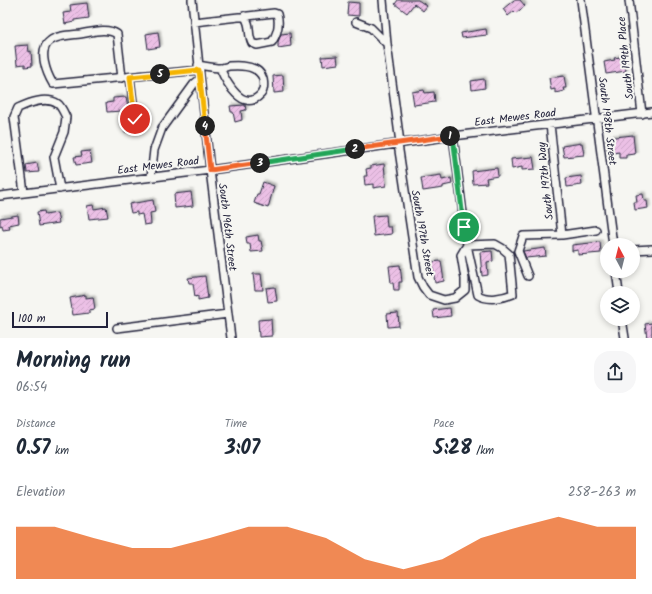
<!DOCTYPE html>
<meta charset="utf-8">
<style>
body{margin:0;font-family:Kalam,sans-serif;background:#f6f6f7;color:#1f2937;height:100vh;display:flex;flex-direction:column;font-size:15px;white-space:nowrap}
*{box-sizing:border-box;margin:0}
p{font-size:13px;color:#747a83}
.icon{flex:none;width:22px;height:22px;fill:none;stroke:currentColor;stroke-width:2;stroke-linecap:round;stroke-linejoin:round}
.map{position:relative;height:338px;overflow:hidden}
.details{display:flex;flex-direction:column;background:#fff;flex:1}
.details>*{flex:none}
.needle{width:26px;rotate:353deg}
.controls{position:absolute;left:600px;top:238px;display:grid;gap:8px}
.controls a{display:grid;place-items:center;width:40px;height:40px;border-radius:50%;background:#fff;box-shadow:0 2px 6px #0003;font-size:20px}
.scale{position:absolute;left:12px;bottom:10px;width:96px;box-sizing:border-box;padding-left:4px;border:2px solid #22223b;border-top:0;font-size:11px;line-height:14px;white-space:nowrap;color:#22223b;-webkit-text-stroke:3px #f6f6f2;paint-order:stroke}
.pin{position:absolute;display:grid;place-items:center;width:34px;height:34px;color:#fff;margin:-17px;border:2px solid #fff;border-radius:50%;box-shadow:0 1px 4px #0007}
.km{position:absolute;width:20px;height:20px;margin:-10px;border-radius:50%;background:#222;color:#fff;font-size:11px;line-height:20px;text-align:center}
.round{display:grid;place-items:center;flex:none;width:42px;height:42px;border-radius:16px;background:#f6f6f7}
.head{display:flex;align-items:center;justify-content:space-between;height:68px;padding:0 16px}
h1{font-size:22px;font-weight:700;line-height:30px}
.stats{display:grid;grid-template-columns:repeat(3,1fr);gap:6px;height:68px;padding:4px 16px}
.stats div{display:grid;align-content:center}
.stats b{font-size:20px;font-weight:700}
.stats small{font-size:11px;font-weight:400}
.stats p{font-size:11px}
.chart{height:112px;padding:8px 16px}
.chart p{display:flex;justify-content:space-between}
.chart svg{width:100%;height:72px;margin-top:4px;fill:#ea580c;opacity:.7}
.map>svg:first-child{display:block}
</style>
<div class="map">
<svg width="652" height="338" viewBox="0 0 652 338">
<defs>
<pattern id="building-hatch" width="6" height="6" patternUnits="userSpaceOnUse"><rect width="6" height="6" fill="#ecc0e6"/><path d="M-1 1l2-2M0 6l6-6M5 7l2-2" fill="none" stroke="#caa5c6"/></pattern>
<filter id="shadow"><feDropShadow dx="2" dy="-2" stdDeviation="1" flood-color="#0004"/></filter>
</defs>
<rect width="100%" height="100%" fill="#f6f6f2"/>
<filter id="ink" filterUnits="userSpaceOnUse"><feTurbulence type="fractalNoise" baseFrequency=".025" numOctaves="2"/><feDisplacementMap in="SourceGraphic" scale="8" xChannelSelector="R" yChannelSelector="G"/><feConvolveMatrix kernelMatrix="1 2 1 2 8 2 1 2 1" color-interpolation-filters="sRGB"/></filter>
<g filter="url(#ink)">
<path fill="url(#building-hatch)" stroke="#22223b" filter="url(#shadow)" d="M398,0H418L427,6L423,11L414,4L407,13L395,4Z
M514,0H520L525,6L516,13L514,11L508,16L503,9Z
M348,2L359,3V16L347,15Z
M87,3L89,18L74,20V22L65,24L63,13L71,12L70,5Z
M486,29L487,35L462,38L461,33Z
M158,32L160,47L148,49L146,34Z
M290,33L291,46L278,48V42L281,34Z
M28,45L29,52L31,51L32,66L25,67V64L17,65L15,46Z
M337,56L338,64L323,66L322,57Z
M621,57L622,64H625L626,71L606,74L604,62L615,60L614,58Z
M283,75L284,92L274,93L273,76Z
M564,76L566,88H563L564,91L555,93V89L551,90L549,78Z
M484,79L485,88L472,90L471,81Z
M424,90L425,93L434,92L435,102L414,105L412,92Z
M126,97L132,132H125L122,111L107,112L106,103L113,102V98Z
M245,105L246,110L241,111L242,120L235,122L233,112H231L230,106Z
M633,135L635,154L626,155V158H619V152L608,154L606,138Z
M582,143L584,155L564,157L562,146Z
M90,151L92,163L76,165L74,157L82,156L81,152Z
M533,157L535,169L522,170V167L512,169L511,159Z
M37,163L39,172L27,173L26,165Z
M384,164L386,186L373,188V184L365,185L364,176H367L366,169L371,168V166Z
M497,168L498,176L486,178L487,183L473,184L472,171Z
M441,175L442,180L451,178L452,184L443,186V188L423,191L421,178Z
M581,176L582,185L567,187L566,178Z
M263,182L274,186L268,208L254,203L257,194H259Z
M191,192L193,206L175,208L174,194Z
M643,194L644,201H647L648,208L635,210L634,202H637L636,195Z
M153,200L155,212L150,213L151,224L144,225L142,214L137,215V212L131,213L129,204Z
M93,205L94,209L106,207L108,217L89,219L87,206Z
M44,211L45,215L57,213L59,223L39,226L37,212Z
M18,215L19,223L9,225L10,229L3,230L2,225L0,226V218Z
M386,215L387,227H391L392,234L374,236L372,216Z
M258,235L259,241H261L263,251L251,252L250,244H247L246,237Z
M600,242L601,253L578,255V250L572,251V245Z
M545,248L546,256L526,258L523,251Z
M492,251L493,261L487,262L488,275L482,276L480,252Z
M441,261L444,281L435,283L432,262Z
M400,265L402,282H399V290H394L393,283H391L389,266Z
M253,274H261L263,290H255Z
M205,276L208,298L198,300V296L195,297L193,283H189L188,278Z
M275,287L277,301L268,302L266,288Z
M86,295V298L93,297L95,309L89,310V313L73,315L70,298Z
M450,308L451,316L434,318L433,310Z
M398,313L399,326L388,327L387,314Z
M271,319L272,336L259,337L258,320Z
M652,323V338H647L645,324Z"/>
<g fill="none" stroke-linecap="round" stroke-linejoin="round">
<g stroke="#22223b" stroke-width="10">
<path id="minor" d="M192,0L210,170L231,338
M383,0L387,44L400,143
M581,0L613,245
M629,0L642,114
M194,22L274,13L277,14C280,24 277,34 272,42L257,45L252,43C247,33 252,25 244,16
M356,22L371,28L387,44
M198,65C205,66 213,68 220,68C222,68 226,67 229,66C241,65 259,65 263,79C264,84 264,90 261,94C243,114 226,82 220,68
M130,77L135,119
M122,78L117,34C107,27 92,32 80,34C71,35 57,35 50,41C37,50 47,74 53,84L199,70
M550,124L562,235
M398,144L418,277L423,287L429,295L444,300L455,298L465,290V279L461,255L467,245L453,136
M151,177L154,150L162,128L194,84L200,79
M24,193L14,117L18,108C29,103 46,96 58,104C61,106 64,113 66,117L64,132L54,157L60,189
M0,196L210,170L453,136L652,112
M495,244L502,248L509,254L513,294C503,298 488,301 478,295L467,245Z
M633,250L652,249
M616,271L619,293
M528,276L518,251L523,236L562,235L596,230
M622,319L625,338
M117,328L228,314"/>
</g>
<use href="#minor" stroke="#f6f6f2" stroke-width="7"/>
</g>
</g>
<g fill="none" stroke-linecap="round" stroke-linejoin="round" filter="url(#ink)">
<g stroke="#fff" stroke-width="8">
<path id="split-1" d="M450,136H453L464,227"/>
</g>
<g stroke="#fff" stroke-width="8">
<path id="split-2" d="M355,149L450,136"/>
</g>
<g stroke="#fff" stroke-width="8">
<path id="split-3" d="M260,163L355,149"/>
</g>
<g stroke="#fff" stroke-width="8">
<path id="split-4" d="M205,126L210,170L260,163"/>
</g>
<g stroke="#fff" stroke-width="8">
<path id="split-5" d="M160,74L199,70L205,126"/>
</g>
<g stroke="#fff" stroke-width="8">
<path id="split-6" d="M135,119L130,77L160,74"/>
</g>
<use href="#split-1" stroke="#22a559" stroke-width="5"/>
<use href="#split-2" stroke="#f0652b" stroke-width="5"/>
<use href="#split-3" stroke="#22a559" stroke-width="5"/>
<use href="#split-4" stroke="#f0652b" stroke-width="5"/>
<use href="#split-5" stroke="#f5b400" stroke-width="5"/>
<use href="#split-6" stroke="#f5b400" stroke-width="5"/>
</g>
<g text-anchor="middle" stroke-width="4" stroke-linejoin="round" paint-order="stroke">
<g font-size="11" fill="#22223b" stroke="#f6f6f2">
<text transform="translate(625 58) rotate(-96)" y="4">South 199th Place</text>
<text transform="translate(515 117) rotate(-7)" y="4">East Mewes Road</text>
<text transform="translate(608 121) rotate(83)" y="4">South 198th Street</text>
<text transform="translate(158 165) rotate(-7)" y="4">East Mewes Road</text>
<text transform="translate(545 181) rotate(-96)" y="4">South 197th Way</text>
<text transform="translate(228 227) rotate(83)" y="4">South 196th Street</text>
<text transform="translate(423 233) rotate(80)" y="4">South 197th Street</text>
</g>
</g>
</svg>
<div class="controls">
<a><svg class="needle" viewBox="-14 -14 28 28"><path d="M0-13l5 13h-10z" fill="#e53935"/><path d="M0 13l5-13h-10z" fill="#747a83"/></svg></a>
<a><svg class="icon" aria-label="layers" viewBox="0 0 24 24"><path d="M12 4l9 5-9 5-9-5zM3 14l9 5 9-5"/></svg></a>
</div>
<div class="scale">100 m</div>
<div class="pin" style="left:464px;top:227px;background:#1e9e55"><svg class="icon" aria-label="arrive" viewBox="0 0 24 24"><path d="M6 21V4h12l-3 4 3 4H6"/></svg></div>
<div class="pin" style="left:135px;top:119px;background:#d93025"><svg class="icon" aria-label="check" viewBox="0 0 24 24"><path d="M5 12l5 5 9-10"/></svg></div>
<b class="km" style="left:450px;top:136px">1</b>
<b class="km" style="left:355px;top:149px">2</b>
<b class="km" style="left:260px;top:163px">3</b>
<b class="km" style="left:205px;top:126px">4</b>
<b class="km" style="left:160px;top:74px">5</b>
</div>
<section class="details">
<div class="head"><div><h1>Morning run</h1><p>06:54</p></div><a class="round"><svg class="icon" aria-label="share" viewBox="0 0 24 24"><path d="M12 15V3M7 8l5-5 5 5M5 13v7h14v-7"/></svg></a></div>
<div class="stats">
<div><p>Distance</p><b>0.57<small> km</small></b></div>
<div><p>Time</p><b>3:07</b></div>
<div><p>Pace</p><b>5:28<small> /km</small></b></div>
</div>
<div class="chart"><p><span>Elevation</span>258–263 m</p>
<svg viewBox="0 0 160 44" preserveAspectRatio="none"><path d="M0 44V12L10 12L20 19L30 25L40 25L50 19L60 12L70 12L80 19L90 32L100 38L110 32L120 19L130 12L140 6L150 12L160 12V44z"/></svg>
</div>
</section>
